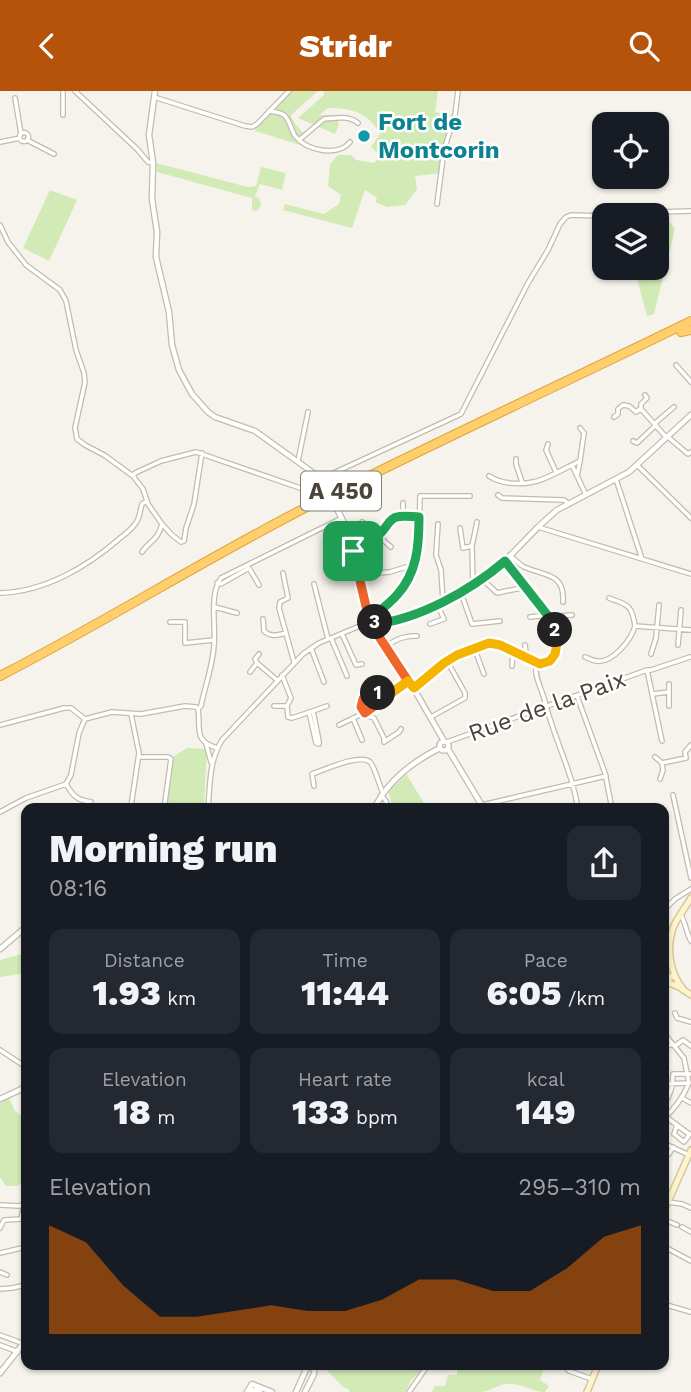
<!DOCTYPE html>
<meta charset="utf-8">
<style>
body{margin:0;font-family:"Work Sans",sans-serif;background:#242831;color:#f1f3f6;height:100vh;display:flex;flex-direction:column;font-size:26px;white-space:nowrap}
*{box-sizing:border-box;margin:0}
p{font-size:23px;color:#9ea1a6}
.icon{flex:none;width:38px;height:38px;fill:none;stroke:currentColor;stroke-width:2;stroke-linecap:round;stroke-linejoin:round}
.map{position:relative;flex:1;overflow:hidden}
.panel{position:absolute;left:21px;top:712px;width:648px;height:567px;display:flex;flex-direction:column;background:#171b24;border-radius:14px;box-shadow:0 2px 5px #0004}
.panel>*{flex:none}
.fabs{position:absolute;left:592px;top:21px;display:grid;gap:14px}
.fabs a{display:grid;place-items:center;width:77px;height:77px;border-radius:14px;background:#171b24;box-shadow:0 2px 5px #0004;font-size:35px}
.pin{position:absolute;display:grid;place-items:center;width:60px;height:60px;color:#fff;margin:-30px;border-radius:14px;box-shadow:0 4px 10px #0006}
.km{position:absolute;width:35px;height:35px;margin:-18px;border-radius:50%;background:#222;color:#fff;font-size:19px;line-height:35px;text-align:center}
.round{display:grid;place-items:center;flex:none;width:74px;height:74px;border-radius:14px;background:#242831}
.overview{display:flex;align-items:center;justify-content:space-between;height:119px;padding:0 28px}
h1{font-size:38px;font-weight:800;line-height:52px}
.metrics{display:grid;grid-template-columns:repeat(3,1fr);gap:10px;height:119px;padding:7px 28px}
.metrics div{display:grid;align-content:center;border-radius:14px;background:#242831;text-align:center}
.metrics b{font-size:35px;font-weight:800}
.metrics small{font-size:19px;font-weight:400}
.metrics p{font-size:19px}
.chart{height:196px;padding:14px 28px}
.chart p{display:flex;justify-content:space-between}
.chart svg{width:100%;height:126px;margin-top:7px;fill:#b45309;opacity:.7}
header{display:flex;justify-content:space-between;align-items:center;height:91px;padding:0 28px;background:#b45309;color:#fff;font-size:32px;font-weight:800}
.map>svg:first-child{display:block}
</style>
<header><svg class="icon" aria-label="back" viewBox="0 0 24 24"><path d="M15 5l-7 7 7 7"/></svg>Stridr<svg class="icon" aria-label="search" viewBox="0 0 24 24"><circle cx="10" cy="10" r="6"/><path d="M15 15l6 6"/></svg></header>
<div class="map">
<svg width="691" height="1301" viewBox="0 0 691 1301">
<rect width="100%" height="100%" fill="#f6f3ec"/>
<path fill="#d2eab5" d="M292,0H318L291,24C293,32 299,36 304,43L298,50L307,56L255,40V37Z
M323,0H438L435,21L456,25L446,50L442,82L415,85L417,98L405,114L387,116L375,111L377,107L365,99L352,137L283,119L285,113L324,123L339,113L341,104L328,95L330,73L338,64H351L356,69L374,72L381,65L371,56L380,43C368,21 351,17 328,17L319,24H336L339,34L335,43L298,27L324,4Z
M156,72L248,96L256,95L261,76L286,82L282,99L260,93L255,105L260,108L261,114L257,120L252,119V107L157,81Z
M50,99L77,109L49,170L23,157Z
M670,131L675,138L654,223L647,225L634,177H656V139Z
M187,657L207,658L204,713L167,716L173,666Z
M407,683L408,686L427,717H393L388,700Z
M26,862V882L0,886V869Z
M9,1007L15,1020L26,1028V1090L17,1095H6L0,1086V1012Z
M322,1274H425L411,1290L405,1301H350L348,1298L343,1296Z
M457,1274H478V1277L488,1278L489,1274H564L556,1278L544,1277L540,1289L549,1295L545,1301C532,1301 522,1292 508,1293C498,1293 491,1300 482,1301C466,1301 448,1301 432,1301L435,1295H445L448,1284H457Z"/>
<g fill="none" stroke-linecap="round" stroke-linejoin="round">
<g stroke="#c2bbae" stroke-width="6">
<path id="minor" d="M63,0V24
M75,0L137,58L148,71L153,72
M154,6L245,35L252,36L257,33L289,0
M15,7L21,43
M269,20C274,21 281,21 285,25C290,30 291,39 295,45C307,60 338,66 350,51
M19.5 46a4.5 4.5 0 1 1 9 0a4.5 4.5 0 1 1-9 0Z
M27,49L54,63
M299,49L324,28C335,27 349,24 358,32
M0,51L20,47
M437,113L444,59L455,24L458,0
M614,124L627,122L691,120
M0,134L8,151L26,174L60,199L66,210L76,259L84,282L85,291L75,337L77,348L85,354L104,364L133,385L143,398L148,413L162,433L172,444L181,451L184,450L186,437L194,413L202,362
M676,274L691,291
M645,304L647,307L641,313V318L666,346
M614,326L618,323V318L623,314L629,315L636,321L640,318
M654,333L674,316
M668,346L688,363L691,361
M633,350L637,352L656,334
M548,353L546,359L556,381
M516,368V373L522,391
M298,370L308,321
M572,374L586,404
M637,374L691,427
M133,385L135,382L161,370L196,361L306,399L315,396L325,386L461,323L528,192L548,159L560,133L566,126L571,124L604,125
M489,385C501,393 519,394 533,391C544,390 569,375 580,370L584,342L580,337
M577,385L580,370
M616,388L642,468
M498,404L502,407L564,409L569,413
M403,426V412
M362,431C377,439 378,446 391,456
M438,433L436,464L441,479L443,510
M538,436L691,483
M460,437L463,457L472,455
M353,460L362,458L383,440L389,430L396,426H420
M142,461C151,448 157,451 162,433
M511,465C515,469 519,473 524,476C545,485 565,482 563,511
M283,482L288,507L280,511L279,517L294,571
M359,486L368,483L390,481L406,476
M482,488L497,502L526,496
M217,492L221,493L249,477L259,494
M314,493L328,548
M473,494L472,455L477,431
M0,502C44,501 87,476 119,448C124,444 131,439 135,433C140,428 140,419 142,413L147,410
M461,502L472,533L500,530
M609,507C627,514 632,513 635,535L691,539
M215,516L237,522
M530,526L548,524
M549,526L572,524
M372,527C380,520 389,513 396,505C422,477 419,440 420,405H470
M263,528L264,540C272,547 277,544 286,542
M170,531H185V552L214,549
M430,533L444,528L437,513
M342,543L356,574L362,573
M331,547L347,585
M525,554L527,568
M678,554L681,519
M385,556C395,549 404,544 417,545
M311,557L324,591
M475,559L484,583
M259,563L255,568L257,572L277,589
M651,563L656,547L659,514
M585,566C588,567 593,570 597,570C613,572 631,549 635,535
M536,573C534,586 542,598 545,611C554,647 572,680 578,718
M512,575L513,560
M647,579L662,650
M250,581L257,572
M282,584L291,607L287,615L288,626L292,627L313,620L319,650V653L316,652L309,621
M669,593V615
M414,598L444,572L457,564L489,552L500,554L540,573L550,570L556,563V545L551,529L505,470
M653,603L668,601
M577,605L605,682L612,718
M274,615H287
M313,620L327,615
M431,626L465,607V602L447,570
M353,627L362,649
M0,634L64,617H71L85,628
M339,634L364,622C358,611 363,602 376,601L384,607
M401,638L399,641L384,651V647L374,627L368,625L364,622L409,590
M447,651L647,579H651L690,566
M206,653L211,671
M217,657C193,650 201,638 198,618L201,615C205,595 213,574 214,554C216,534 209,503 221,487L342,427
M140,666H168L171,668L164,718
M655,666L662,672L663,679L660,688
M662,672L686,667L685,661L691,654
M66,693C73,705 77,709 91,711
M314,695L312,683C324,679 360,662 370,671C375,676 379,694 383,702
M381,704L386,710L388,718
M673,704L691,787
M482,714L606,685
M131,715L153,718
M127,718L131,715L139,662L131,623
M179,718L208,715
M208,718C210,694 209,670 222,649L303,563L319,552L367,532
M0,721L26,707L66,693L71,684L79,642L85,628L112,621L141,623L185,615L196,616L198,618
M663,820L675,808L691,798
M681,824C686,832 686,842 691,850
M675,922L677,927L691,931
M663,941L684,967L689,992
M675,955L683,949L691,955
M663,957L673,953
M0,959L26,976
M663,993L689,992
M682,1007L691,1012
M663,1014C671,1005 673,994 673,983H691
M666,1026L689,1043
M663,1028C675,1018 683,1006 689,992
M677,1034L674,1043L684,1051L690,1043
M663,1052L689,1064
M663,1059L669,1063L673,1056
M668,1111L682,1113L691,1117
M0,1114L19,1115L26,1113
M663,1128L677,1134
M682,1136L691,1141
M0,1137L4,1129L21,1128L24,1114
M663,1155L691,1170
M0,1162L26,1156
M0,1181L7,1184
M0,1198L12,1197L26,1194
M663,1213L691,1221
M0,1244L24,1253
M0,1254L18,1261
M567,1274V1278L569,1280L592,1288
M409,1301L428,1274"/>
</g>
<g stroke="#c2bbae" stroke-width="7">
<path id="tertiary" d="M155,0L149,44L153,72L152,108L157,141L156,166L169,221L172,254L179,279L192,303L208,321L215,326L255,340L319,386L326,396
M338,420L348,440L369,528L368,533L373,535L375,542L414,598L444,650
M375,533L399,529L464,501L505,470L538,436L557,419L629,381L691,324
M439.5 655a4.5 4.5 0 1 1 9 0a4.5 4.5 0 1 1-9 0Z
M448,658L484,718
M374,718C388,689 412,671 440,657
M0,858L26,836
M0,1008L26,996
M0,1282L26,1249
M248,1300L255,1299L260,1301
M247,1301L252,1293L272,1301
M296,1301L308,1274
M305,1301L314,1283V1274"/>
</g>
<g stroke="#d6c79b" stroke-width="8">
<path id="secondary" d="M675,885L669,886V892L679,896L691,904
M683,898C670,882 666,858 673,837C677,827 685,817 691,807
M663,1122L691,1059
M587,1301L598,1274"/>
</g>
<g stroke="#e0a43c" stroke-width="10">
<path id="motorway" d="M681,241L691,239
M0,585C103,532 200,471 303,418C431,353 562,293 691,230"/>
</g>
<use href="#minor" stroke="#fff" stroke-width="3.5"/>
<use href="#tertiary" stroke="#fff" stroke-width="4.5"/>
<use href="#secondary" stroke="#fff3cd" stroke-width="5"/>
<use href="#motorway" stroke="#ffcf6e" stroke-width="8"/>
<g stroke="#c2bbae" stroke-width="7" stroke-linecap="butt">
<path id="tertiary-bridge" d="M326,396L338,420"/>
</g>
<use href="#tertiary-bridge" stroke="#fff" stroke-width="4.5"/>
</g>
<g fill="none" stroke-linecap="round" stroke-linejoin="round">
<g stroke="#fff" stroke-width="14">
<path id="split-1" d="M353,460L369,528L368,533L373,535L376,541L408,590L365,622L361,616L363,608L368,602H378"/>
</g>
<g stroke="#fff" stroke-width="14">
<path id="split-2" d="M378,602L384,607L408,590L414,597L444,572L457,564L489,552L500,554L540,573L550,570L555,563L557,552L555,539"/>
</g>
<g stroke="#fff" stroke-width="14">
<path id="split-3" d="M375,531V533C420,528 471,499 505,470L549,526L555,539"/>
</g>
<g stroke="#fff" stroke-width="14">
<path id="split-4" d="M353,460C363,457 379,445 385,437C388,433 391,427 397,426C403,424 413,426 419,426C419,455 417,482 397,504C389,513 380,519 372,527L375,531"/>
</g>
<use href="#split-1" stroke="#f0652b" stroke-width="9"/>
<use href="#split-2" stroke="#f5b400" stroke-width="9"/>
<use href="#split-3" stroke="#22a559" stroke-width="9"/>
<use href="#split-4" stroke="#22a559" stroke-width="9"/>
</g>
<circle fill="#0f9aa8" stroke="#fff" stroke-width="2.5" cx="364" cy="45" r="7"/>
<g text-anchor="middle" stroke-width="5" stroke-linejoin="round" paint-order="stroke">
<rect fill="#fff" stroke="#817c74" stroke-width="2" x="301" y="380.5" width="80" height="39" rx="5"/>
<g font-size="23" font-weight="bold" fill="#4b4439">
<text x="341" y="408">A 450</text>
</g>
<g font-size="24" font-weight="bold" fill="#0d838f" stroke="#fff" text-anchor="start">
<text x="378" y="39">Fort de<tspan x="378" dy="28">Montcorin</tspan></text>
</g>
<g font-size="24" fill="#4b4439" stroke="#fff">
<text transform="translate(547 615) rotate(-20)" y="8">Rue de la Paix</text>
</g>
</g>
</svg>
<div class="fabs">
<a><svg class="icon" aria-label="locate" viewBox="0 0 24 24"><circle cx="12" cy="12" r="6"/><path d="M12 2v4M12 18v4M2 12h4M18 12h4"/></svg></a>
<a><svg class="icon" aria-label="layers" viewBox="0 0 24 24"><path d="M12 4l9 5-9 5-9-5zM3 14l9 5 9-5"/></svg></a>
</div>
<div class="pin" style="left:353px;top:460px;background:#1e9e55"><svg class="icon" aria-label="arrive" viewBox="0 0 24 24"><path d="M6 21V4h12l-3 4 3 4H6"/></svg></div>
<b class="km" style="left:378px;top:602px">1</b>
<b class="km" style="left:555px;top:539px">2</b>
<b class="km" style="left:375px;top:531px">3</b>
<section class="panel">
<div class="overview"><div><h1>Morning run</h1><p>08:16</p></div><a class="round"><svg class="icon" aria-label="share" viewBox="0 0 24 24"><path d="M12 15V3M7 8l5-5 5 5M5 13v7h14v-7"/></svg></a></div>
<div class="metrics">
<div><p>Distance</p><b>1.93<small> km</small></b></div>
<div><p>Time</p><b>11:44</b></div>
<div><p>Pace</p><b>6:05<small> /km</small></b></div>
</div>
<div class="metrics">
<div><p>Elevation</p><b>18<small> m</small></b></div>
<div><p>Heart rate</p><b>133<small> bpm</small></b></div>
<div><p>kcal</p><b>149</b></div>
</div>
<div class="chart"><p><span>Elevation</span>295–310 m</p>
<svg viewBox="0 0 160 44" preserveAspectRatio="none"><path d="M0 44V6L10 12L20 27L30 38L40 38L50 36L60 34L70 36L80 36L90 32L100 25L110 25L120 29L130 29L140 21L150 10L160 6V44z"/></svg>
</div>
</section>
</div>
